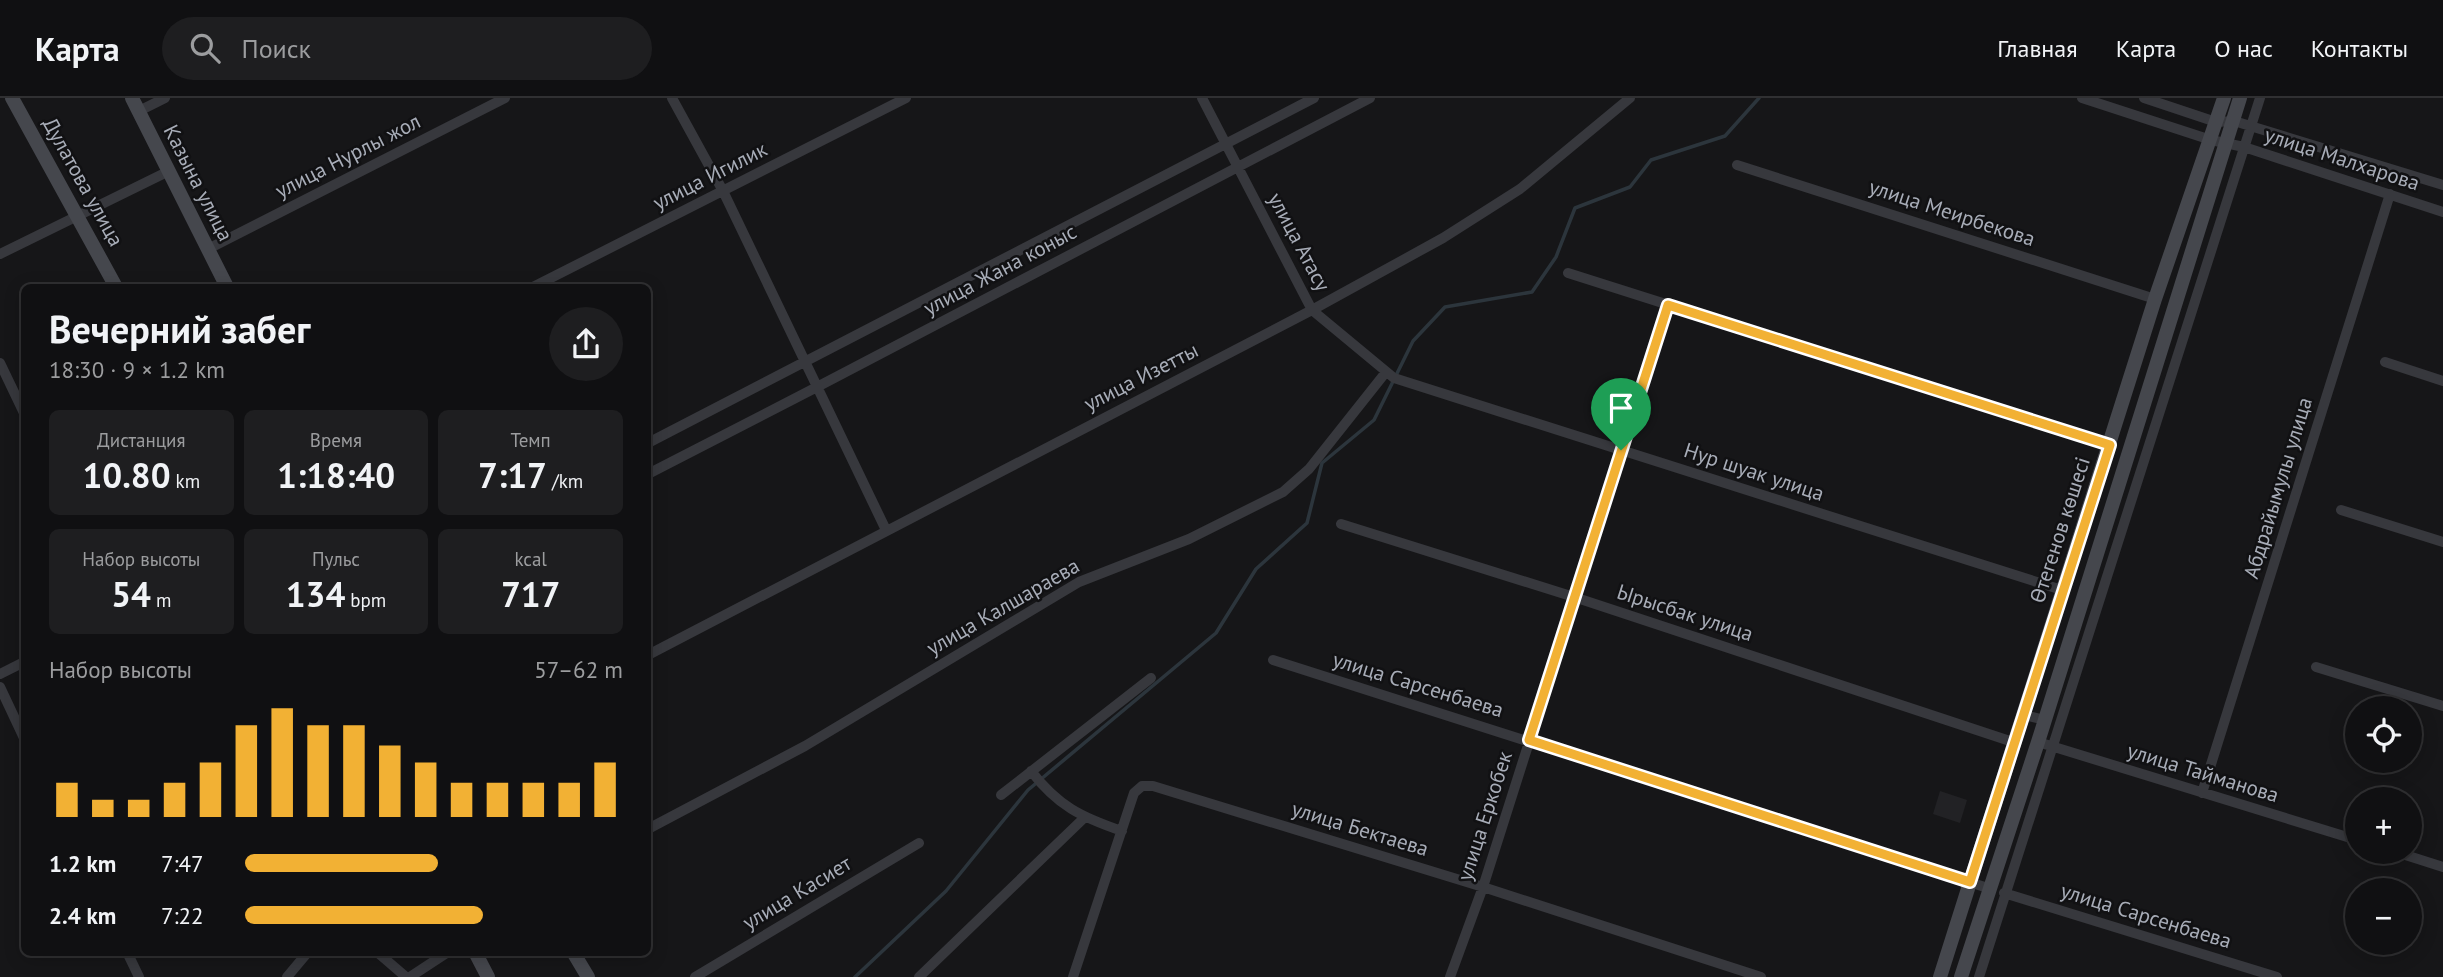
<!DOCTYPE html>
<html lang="ru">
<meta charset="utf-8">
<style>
body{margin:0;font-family:"PT Sans",sans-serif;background:#1e1e20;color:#f1f3f6;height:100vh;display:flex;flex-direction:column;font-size:26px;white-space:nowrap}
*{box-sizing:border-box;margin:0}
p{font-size:23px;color:#9c9d9f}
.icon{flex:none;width:38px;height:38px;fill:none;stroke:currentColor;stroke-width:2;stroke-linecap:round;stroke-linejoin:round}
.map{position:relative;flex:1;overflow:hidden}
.drawer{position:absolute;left:21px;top:186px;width:630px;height:672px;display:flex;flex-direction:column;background:#101012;border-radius:10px;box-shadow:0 4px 18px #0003,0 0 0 2px #303032}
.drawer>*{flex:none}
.tools{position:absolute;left:2345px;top:598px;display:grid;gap:14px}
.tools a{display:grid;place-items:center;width:77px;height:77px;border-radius:50%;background:#101012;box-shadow:0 4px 18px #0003,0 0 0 2px #303032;font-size:35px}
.pin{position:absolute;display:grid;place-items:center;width:60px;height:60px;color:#fff;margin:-72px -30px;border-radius:50% 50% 50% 0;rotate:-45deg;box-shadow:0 0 7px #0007}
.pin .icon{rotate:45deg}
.round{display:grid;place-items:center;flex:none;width:74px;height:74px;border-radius:37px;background:#1e1e20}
.head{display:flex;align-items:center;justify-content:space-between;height:119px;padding:0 28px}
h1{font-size:38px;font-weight:800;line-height:52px}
.stats{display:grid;grid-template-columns:repeat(3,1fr);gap:10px;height:119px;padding:7px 28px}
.stats div{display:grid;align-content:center;border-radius:10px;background:#1e1e20;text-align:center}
.stats b{font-size:35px;font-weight:800}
.stats small{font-size:19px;font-weight:400}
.stats p{font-size:19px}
.chart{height:196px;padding:14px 28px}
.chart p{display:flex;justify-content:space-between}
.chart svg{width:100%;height:126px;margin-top:7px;stroke:#f2b134;stroke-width:6}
ul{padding:0 28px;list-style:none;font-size:23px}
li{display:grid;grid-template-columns:112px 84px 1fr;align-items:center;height:52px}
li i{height:18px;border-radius:9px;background:#f2b134}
header{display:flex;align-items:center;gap:42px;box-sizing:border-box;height:98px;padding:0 35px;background:#101012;border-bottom:2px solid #303032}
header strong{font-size:33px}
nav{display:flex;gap:38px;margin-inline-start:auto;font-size:24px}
.search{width:490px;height:63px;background:#1e1e20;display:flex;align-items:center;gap:18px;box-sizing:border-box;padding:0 24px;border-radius:38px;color:#9c9d9f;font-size:26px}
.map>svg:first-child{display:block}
</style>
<header>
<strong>Карта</strong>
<div class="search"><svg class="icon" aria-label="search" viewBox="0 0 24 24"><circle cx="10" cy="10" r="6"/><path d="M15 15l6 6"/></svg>Поиск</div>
<nav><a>Главная</a><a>Карта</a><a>О нас</a><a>Контакты</a></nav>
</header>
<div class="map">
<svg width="2443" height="879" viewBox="0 0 2443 879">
<rect width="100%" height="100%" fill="#161618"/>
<path fill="#222225" d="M1940,693L1967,702L1960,725L1933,716Z"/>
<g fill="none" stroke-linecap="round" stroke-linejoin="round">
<path stroke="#2c353c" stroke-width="3.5" d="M855,879L946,793L1028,692L1216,535L1256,471L1307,425L1322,365L1374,322L1413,243L1445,209L1532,194L1556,159L1575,110L1630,89L1651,62L1725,38L1759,0"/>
<path stroke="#37383d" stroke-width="10" d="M672,0L723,93L886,432
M1202,0L1312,212L1394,280L2062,492
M2082,0L2211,42L2244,49L2443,114
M2144,0L2216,24L2234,23L2443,87
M139,13L165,0
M1737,67L2155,201
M208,151L505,0
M0,156L169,73
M1568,175L2110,347
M533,189L906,0
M2385,264L2443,283
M0,265L24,315
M648,345L1314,0
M648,376L817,289L1370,0
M2341,412L2443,444
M1341,426L1574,499L2016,645
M648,557L1312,212L1443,140L1520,91L1630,0
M1273,562L1991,791
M2316,569L2443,608
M0,576L24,564
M0,589L24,640
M2024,617L2045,622
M2038,644L2357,742
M1031,673C1058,708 1081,719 1122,733
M2202,695L2390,96
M1001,697L1151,580
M648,731L805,648L1079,484L1189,441L1283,394L1309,371L1386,274
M2396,754L2443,769
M2004,795L2277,879
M127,854L139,879
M377,854L406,879
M287,879L308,854
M410,879L448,854
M695,879L919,745
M919,879L1084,720
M1073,879L1134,695L1142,688H1153L1483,789L1761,879
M1450,879L1483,789L1668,207
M1979,879L2260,0"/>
<path stroke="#45474d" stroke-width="14" d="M12,0L116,189
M132,0L227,189
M475,854L488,879
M573,854L588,879
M1940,879L2155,201L2224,0
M1961,879L2038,644L2240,0"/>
</g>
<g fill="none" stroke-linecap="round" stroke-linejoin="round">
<g stroke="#fff" stroke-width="14">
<path id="route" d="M1668,207L2110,347L1970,784L1529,642Z"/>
</g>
<use href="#route" stroke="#f2b134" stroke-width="9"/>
</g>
<g text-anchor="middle" stroke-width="5" stroke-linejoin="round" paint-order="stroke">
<g font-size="21" fill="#a8adb8" stroke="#111113">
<text transform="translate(348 58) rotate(-27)" y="7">улица Нурлы жол</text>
<text transform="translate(2342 61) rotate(18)" y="7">улица Малхарова</text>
<text transform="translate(710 78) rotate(-27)" y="7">улица Игилик</text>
<text transform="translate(83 84) rotate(61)" y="7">Дулатова улица</text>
<text transform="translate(198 85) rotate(63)" y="7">Казына улица</text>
<text transform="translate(1952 115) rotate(18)" y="7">улица Меирбекова</text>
<text transform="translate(1299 144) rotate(62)" y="7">улица Атасу</text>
<text transform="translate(1000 172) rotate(-28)" y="7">улица Жана коныс</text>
<text transform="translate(1141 279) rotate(-27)" y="7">улица Изетты</text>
<text transform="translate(1754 374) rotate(18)" y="7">Нур шуак улица</text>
<text transform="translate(2278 390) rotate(-73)" y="7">Абдрайымулы улица</text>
<text transform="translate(2060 432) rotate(-72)" y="7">Өтегенов көшесі</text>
<text transform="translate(1003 509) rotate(-30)" y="7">улица Калшараева</text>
<text transform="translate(1685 515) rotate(18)" y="7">Ырысбак улица</text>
<text transform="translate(1418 587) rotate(17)" y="7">улица Сарсенбаева</text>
<text transform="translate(2203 675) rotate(17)" y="7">улица Тайманова</text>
<text transform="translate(1485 718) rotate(-72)" y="7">улица Еркобек</text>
<text transform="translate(1360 731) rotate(17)" y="7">улица Бектаева</text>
<text transform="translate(797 795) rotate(-31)" y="7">улица Касиет</text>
<text transform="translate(2146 818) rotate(17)" y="7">улица Сарсенбаева</text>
</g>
</g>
</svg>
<div class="tools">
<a><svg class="icon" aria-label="locate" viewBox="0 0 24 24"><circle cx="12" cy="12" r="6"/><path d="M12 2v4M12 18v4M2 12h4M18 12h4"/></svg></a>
<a>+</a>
<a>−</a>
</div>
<div class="pin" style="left:1621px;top:352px;background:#1e9e55"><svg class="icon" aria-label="arrive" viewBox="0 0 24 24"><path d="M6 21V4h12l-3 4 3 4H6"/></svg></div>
<section class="drawer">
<div class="head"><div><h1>Вечерний забег</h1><p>18:30 · 9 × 1.2 km</p></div><a class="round"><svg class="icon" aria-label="share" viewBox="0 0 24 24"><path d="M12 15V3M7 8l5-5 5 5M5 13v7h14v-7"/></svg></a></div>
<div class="stats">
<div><p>Дистанция</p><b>10.80<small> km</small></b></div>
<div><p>Время</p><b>1:18:40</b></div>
<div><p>Темп</p><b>7:17<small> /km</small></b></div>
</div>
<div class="stats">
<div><p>Набор высоты</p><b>54<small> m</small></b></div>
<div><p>Пульс</p><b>134<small> bpm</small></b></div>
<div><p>kcal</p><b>717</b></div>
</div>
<div class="chart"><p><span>Набор высоты</span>57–62 m</p>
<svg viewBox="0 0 160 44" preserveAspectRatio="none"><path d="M5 44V32M15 44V38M25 44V38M35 44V32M45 44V25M55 44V12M65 44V6M75 44V12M85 44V12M95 44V19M105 44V25M115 44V32M125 44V32M135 44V32M145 44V32M155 44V25"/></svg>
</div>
<ul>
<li><b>1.2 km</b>7:47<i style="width:51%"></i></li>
<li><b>2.4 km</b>7:22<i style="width:63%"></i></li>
</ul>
</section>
</div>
